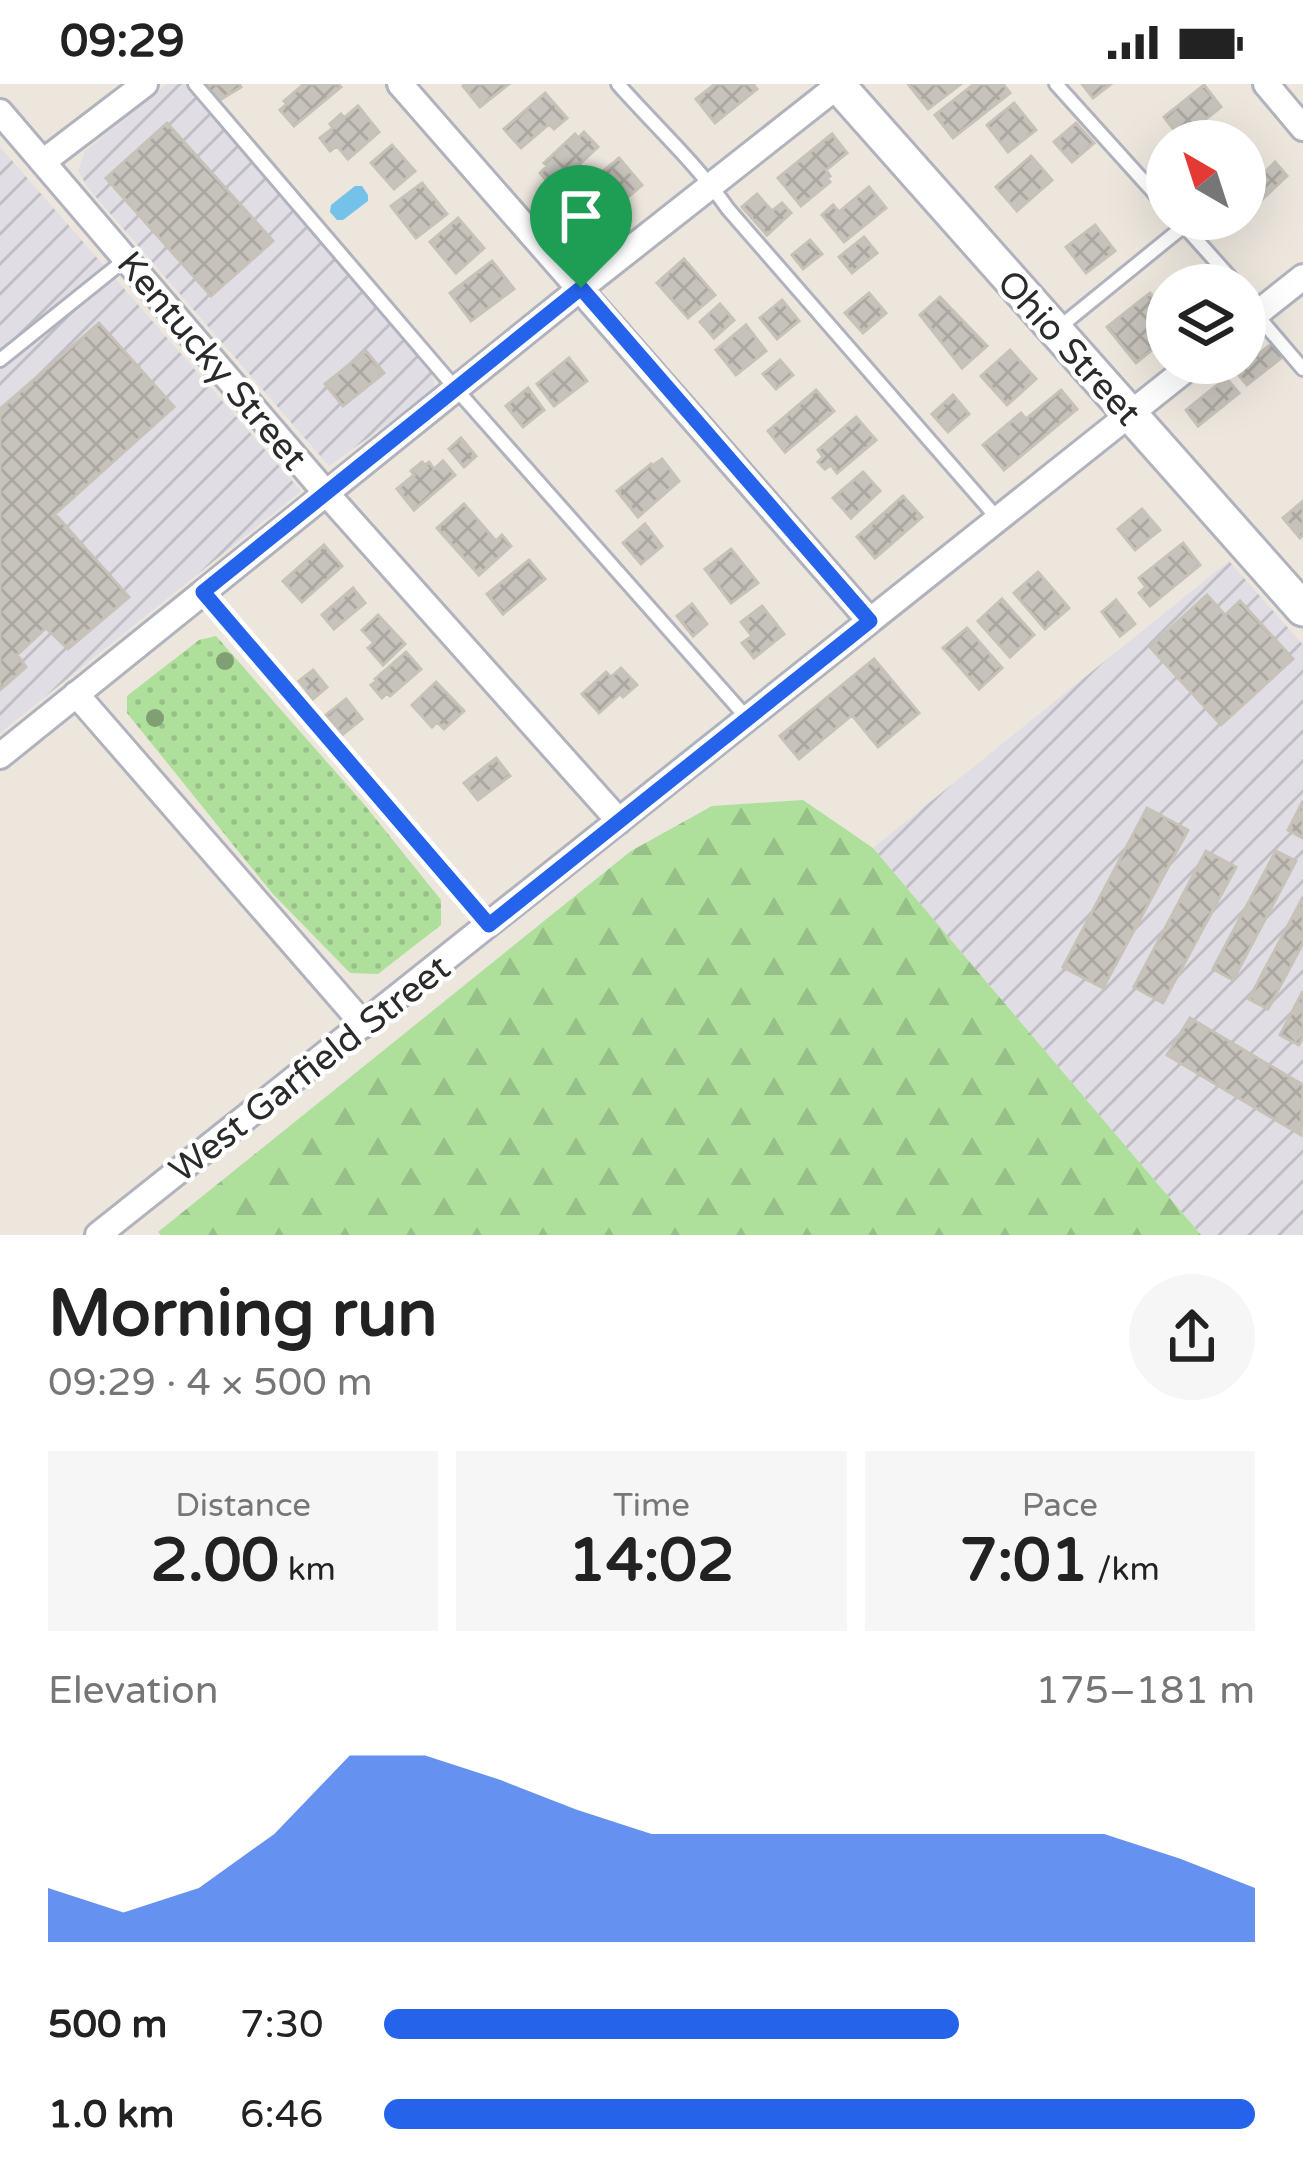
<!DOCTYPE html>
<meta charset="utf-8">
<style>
body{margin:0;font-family:"Varela Round",sans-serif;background:#f6f6f6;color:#222;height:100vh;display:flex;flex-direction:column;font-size:45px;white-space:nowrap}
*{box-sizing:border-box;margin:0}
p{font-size:39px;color:#767676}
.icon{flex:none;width:66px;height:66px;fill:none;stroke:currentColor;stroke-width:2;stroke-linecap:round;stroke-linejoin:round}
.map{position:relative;height:1151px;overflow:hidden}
.drawer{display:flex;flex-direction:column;background:#fff;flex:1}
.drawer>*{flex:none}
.needle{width:78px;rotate:321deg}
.fabs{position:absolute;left:1146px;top:36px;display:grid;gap:24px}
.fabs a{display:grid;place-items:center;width:120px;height:120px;border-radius:50%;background:#fff;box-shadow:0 12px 48px #0002;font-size:60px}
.pin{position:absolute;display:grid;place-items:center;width:102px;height:102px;color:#fff;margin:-123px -51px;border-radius:50% 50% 50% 0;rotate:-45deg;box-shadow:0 0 12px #0007}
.pin .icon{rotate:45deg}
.round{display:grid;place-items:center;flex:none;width:126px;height:126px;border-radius:63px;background:#f6f6f6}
.summary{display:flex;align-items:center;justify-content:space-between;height:204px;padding:0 48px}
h1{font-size:66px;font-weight:700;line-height:90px}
.metrics{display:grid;grid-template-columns:repeat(3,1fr);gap:18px;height:204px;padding:12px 48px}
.metrics div{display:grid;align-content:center;border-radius:0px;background:#f6f6f6;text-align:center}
.metrics b{font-size:60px;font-weight:700}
.metrics small{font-size:33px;font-weight:400}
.metrics p{font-size:33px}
.chart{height:336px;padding:24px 48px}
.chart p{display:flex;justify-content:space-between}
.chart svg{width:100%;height:216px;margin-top:12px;fill:#2563eb;opacity:.7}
ul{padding:0 48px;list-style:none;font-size:39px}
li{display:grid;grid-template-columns:192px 144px 1fr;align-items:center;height:90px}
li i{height:30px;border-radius:15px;background:#2563eb}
.status{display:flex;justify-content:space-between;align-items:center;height:84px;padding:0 60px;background:#fff;direction:ltr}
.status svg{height:33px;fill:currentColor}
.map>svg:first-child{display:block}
</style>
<div class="status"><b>09:29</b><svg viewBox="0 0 49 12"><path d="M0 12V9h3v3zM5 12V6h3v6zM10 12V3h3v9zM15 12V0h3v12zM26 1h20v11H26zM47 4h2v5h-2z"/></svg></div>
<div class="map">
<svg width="1303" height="1151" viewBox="0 0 1303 1151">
<defs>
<pattern id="industrial-furrows" width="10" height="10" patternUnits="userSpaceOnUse" patternTransform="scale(3)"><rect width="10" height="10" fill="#e0dde5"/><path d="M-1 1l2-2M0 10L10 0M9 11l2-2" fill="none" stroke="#c0bec5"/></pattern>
<pattern id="grass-dots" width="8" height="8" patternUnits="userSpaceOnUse" patternTransform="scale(3)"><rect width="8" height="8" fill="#aee09c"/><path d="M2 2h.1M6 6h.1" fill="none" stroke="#96c087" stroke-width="1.8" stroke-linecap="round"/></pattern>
<pattern id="forest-firs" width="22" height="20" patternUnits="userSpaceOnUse" patternTransform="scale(3)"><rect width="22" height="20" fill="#aee09c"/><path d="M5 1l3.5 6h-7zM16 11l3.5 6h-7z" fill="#96c087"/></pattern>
<pattern id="building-cross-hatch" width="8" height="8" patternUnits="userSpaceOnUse" patternTransform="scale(3)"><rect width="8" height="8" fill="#c7c3bc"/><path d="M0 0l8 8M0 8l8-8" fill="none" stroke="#aba8a2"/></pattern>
</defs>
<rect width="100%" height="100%" fill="#ece6dd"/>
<path fill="url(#industrial-furrows)" d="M167,0H195L443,282L432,291L435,302L429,310L329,382L89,105L78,87L85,67Z
M0,63L301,407L0,649Z
M1229,477L1303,561V1151H1201L873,764Z"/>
<path fill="url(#grass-dots)" d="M216,552L363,719L441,816V841L378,890L350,889L272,809L127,629V612L199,556Z"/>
<path fill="url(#forest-firs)" d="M803,716L873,764L1201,1151H161L158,1148L631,767L712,722Z"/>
<path fill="#74c2ea" d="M355,102H362L368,111V117L343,136H337L330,128L331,121Z"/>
<path fill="url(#building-cross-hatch)" stroke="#c7c2b7" stroke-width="3" d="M204,0H239L241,3L218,17Z
M304,0H338L341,3L294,42L280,26L287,20L284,17Z
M465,0H509L480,23L463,2Z
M715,0H753L757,5L715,39L696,15Z
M908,0H961L928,25Z
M974,0H1003L1010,9L953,54L935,31Z
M1082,0H1111L1093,14Z
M1204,1L1221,23L1181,55L1164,33Z
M545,9L567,34L554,45L549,40L521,64L504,45Z
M1014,19L1036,46L1008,68L987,41Z
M358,22L379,48L348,75L337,62L330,67L320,54L333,44L330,40L341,30L344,34Z
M167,39L273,157L211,212L106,94Z
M1076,39L1094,59L1072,78L1054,58Z
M584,48L598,63L554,104L540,89L547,82L544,79L575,50L578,54Z
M832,50L847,69L826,86L830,92L827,94L830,98L801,122L778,94Z
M392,61L415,87L394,105L371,79Z
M1031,72L1052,96L1017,127L996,103Z
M619,74L642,101L596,140L573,112Z
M1275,78L1287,92L1254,123L1245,114V91L1256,81L1264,89Z
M422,99L447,130L416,154L391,122Z
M869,103L886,124L844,158L822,131L833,121L839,128Z
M757,110L772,127L782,119L791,129L767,151L742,123Z
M458,134L484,164L456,189L430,158Z
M1095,141L1115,167L1086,189L1066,163Z
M864,153L877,169L852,189L839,173Z
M810,156L822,170L803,185L792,171Z
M684,175L715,211L688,234L657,199Z
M492,177L514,205L471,237L450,209Z
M869,209L886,229L863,249L845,229Z
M1150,209L1167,228V254L1136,279L1107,243Z
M940,213L987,262L962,284L920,231Z
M782,216L799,237L777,255L760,234Z
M720,220L734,236L714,254L700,238Z
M99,239L174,323L55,430L129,513L68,565L46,544L17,571L26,583L0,606V325Z
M746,241L766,267L736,291L716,266Z
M1275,257L1286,270L1247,301L1236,288Z
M1010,266L1036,295L1007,321L981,292Z
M366,267L384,289L343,322L325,300Z
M569,274L587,297L554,322L537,300Z
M780,276L793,291L776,305L763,290Z
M1226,294L1239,309L1198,342L1186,326Z
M528,304L544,326L523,343L506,322Z
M816,306L834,327L785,368L768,347Z
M1061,306L1077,325L1004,386L983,361L1021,329L1026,335Z
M953,311L969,330L948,348L932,330Z
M856,333L876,356L837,389L831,381L825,385L818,378L823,373L818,366Z
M461,354L476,372L464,383L449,365Z
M662,375L679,397L638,433L617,407L651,380L652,382Z
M443,377L455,391L414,426L397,405L414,391L411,387L422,378L425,381L429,378L434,385Z
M863,388L880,407L851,434L833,414Z
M903,412L922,433L875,474L857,453Z
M1303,417V451L1300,454L1283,434Z
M464,420L496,457L502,451L511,462L479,491L437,444Z
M1142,425L1160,446L1135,466L1118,445Z
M645,440L662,462L641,480L623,459Z
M1183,459L1200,481L1150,522L1139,509L1146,503L1139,494Z
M324,461L342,482L302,518L283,497Z
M731,465L758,499L731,519L705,485Z
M529,476L545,495L503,530L487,510Z
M1038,488L1069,524L1045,545L1014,509Z
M353,504L365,519L334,545L322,531Z
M1207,511L1225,531L1240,517L1293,575L1221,641L1150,563Z
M1002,515L1034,551L1010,573L978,537Z
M1116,516L1135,540L1120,552L1102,528Z
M692,520L707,540L693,552L677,532Z
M762,522L784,550L754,574L742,559L752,552L741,538Z
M378,531L405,560L383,581L368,564L374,559L362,546Z
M967,544L1002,584L979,605L943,564Z
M406,568L421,585L390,612L387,609L382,614L371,601L377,597L375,595Z
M874,575L919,629L878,663L852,631L799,675L780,652Z
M621,584L637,601L623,613L620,610L599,629L582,610L606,588L611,593Z
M313,586L327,603L313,615L299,597Z
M436,598L464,627L444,645L437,638L432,643L412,621Z
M346,615L362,635L342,651L326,631Z
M496,674L510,692L478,716L464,699Z
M1303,717V754L1288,746Z
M1147,724L1188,746L1103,904L1063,883Z
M1206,767L1236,783L1163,919L1134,903Z
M1276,767L1296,777L1233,896L1213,885Z
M1303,813V859L1268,925L1249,915Z
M1303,907V953L1299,961L1280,951Z
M1190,934L1303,1001L1301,1051L1167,971Z"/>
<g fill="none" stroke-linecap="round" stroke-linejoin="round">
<g stroke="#b0b2bd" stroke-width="18">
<path id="lane" d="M195,0L456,305L747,634
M618,0C655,42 696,79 728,125L998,435
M1056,0L1167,123
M1178,135L1237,201
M1245,213L1256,230L1303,285
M1056,246L1184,142
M0,276L126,175
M203,508L488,840"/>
</g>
<g stroke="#b0b2bd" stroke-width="30">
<path id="street" d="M400,0L870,537
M1266,0L1303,44
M0,28L326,409L619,737
M44,77L145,0
M1245,239L1303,193
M76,610L364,941
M0,672L581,204L840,0
M98,1151L1194,279"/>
</g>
<g stroke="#b0b2bd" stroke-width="39">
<path id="secondary" d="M837,0L1303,525"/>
</g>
<use href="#lane" stroke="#fff" stroke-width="12"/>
<use href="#street" stroke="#fff" stroke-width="24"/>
<use href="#secondary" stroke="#fff" stroke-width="33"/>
</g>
<g fill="#809f73">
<circle cx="225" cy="577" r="9"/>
<circle cx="155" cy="634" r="9"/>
</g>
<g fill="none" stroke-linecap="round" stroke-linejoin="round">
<g stroke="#fff" stroke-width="24">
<path id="route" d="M581,204L870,537L489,841L203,508Z"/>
</g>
<use href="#route" stroke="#2563eb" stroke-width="15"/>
</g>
<g text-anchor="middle" stroke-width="9" stroke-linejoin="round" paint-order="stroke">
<g font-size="36" fill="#2a2a2a" stroke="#fff">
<text transform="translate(1070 263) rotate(48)" y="13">Ohio Street</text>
<text transform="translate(213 276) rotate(50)" y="13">Kentucky Street</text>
<text transform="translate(309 984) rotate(-38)" y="13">West Garfield Street</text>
</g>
</g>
</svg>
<div class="fabs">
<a><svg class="needle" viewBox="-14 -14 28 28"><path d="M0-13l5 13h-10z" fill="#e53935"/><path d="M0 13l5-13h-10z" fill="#767676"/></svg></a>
<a><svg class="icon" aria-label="layers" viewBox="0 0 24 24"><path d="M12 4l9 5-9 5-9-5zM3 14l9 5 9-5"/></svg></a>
</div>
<div class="pin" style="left:581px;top:204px;background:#1e9e55"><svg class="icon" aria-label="arrive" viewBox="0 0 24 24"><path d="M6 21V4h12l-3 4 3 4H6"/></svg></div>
</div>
<section class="drawer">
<div class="summary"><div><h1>Morning run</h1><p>09:29 · 4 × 500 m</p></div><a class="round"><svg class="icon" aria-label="share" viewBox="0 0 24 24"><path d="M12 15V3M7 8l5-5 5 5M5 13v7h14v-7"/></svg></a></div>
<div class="metrics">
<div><p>Distance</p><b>2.00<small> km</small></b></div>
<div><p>Time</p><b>14:02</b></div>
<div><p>Pace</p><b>7:01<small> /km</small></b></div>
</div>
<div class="chart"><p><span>Elevation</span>175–181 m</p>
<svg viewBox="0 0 160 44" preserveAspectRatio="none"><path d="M0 44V33L10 38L20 33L30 22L40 6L50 6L60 11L70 17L80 22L90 22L100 22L110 22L120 22L130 22L140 22L150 27L160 33V44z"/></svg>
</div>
<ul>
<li><b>500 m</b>7:30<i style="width:66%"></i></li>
<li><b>1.0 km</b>6:46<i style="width:100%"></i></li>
</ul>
</section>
